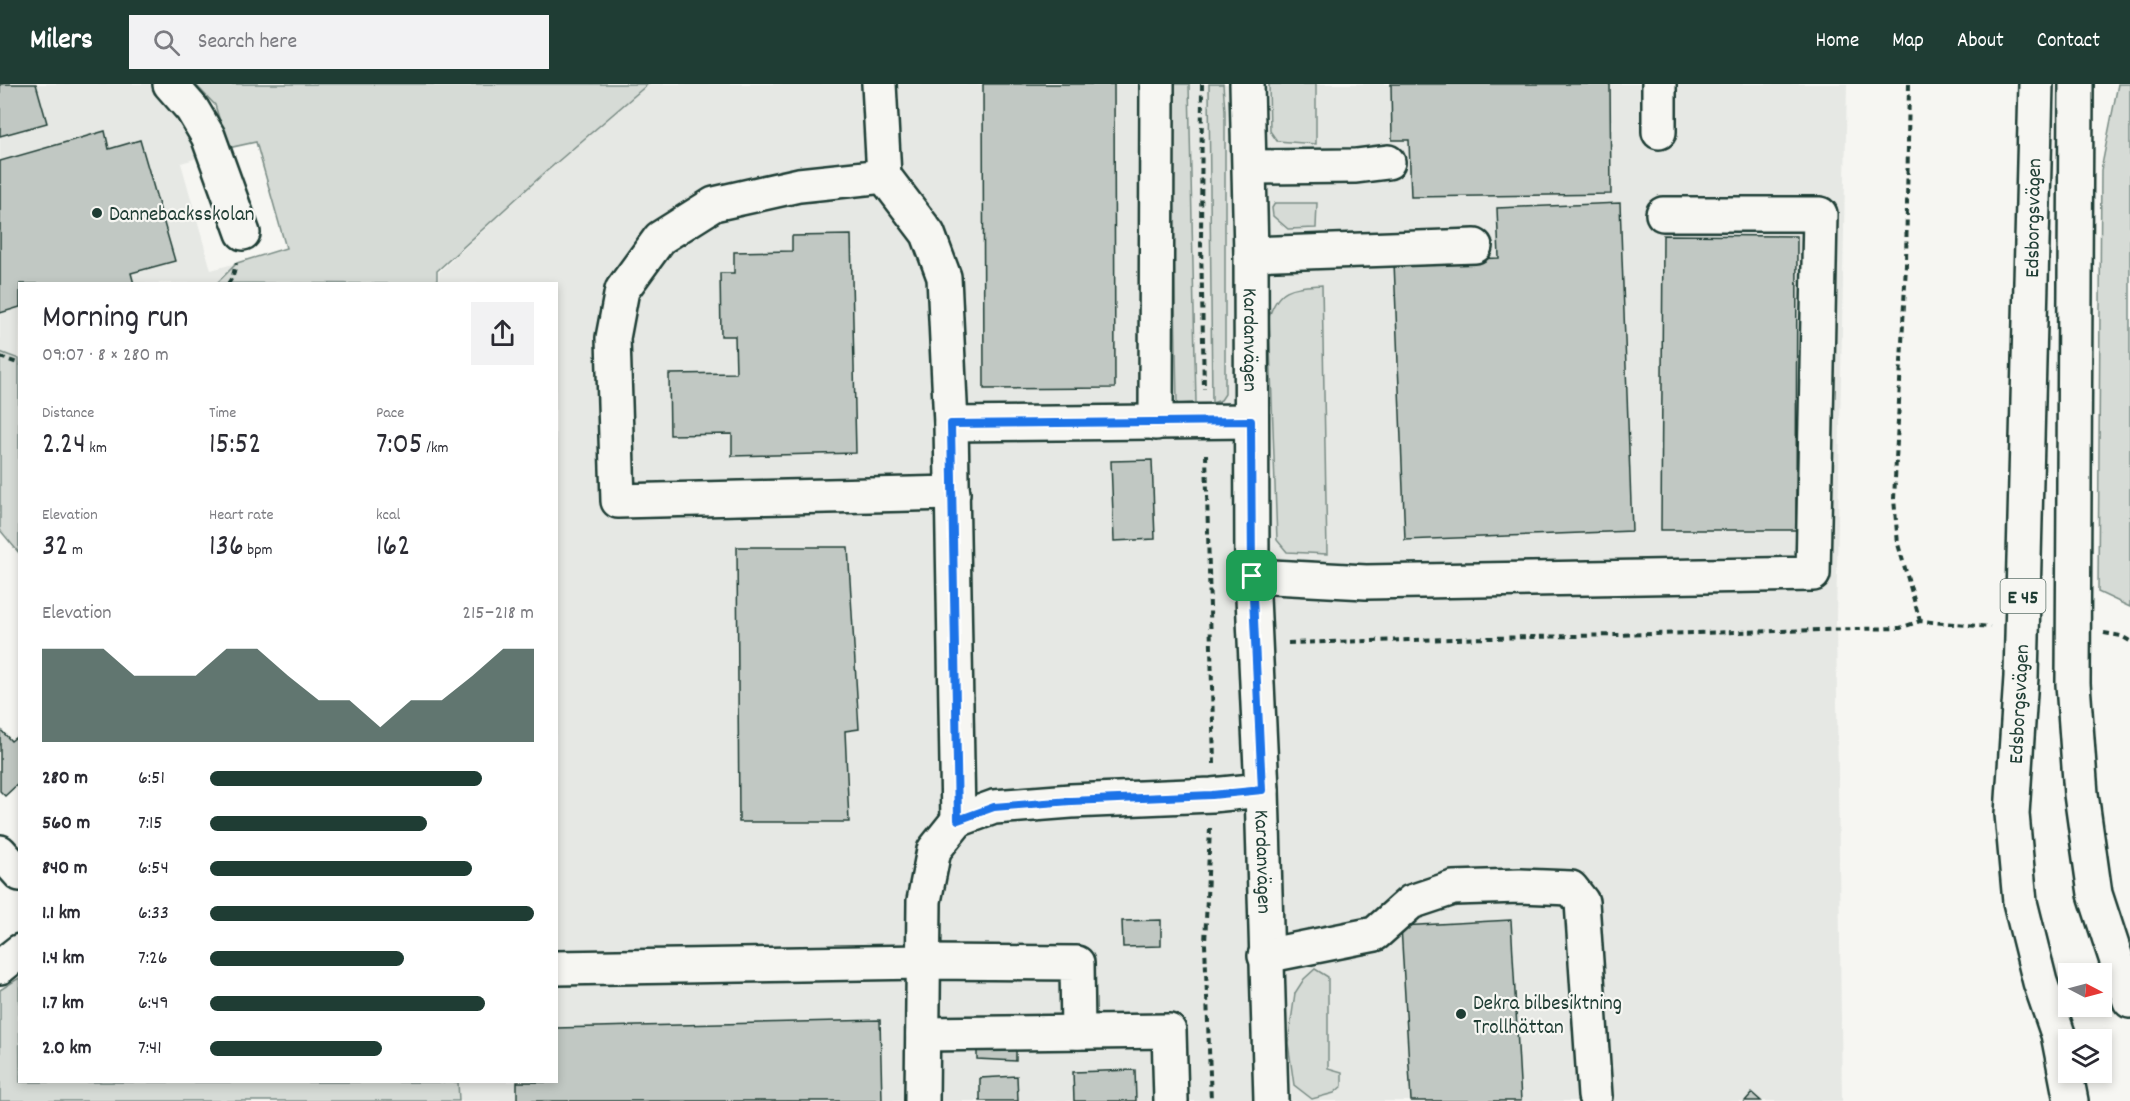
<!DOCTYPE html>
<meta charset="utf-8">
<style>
body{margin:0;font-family:Dekko,sans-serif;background:#f2f2f3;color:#2b2b33;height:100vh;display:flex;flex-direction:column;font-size:22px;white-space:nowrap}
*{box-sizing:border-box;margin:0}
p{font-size:20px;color:#7c7c81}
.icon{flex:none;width:33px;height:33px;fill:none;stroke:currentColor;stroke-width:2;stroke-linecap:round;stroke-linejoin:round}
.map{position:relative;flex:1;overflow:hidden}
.side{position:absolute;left:18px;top:198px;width:540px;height:801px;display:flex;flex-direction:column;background:#fff;border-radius:0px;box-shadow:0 3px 9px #0003}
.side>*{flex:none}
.needle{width:39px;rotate:96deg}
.buttons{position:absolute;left:2058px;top:879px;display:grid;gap:12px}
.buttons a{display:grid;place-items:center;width:54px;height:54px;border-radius:0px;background:#fff;box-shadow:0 3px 9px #0003;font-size:30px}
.pin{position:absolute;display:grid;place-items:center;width:51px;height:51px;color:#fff;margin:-26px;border-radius:12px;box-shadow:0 3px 9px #0006}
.round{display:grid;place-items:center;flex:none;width:63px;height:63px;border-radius:0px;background:#f2f2f3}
.head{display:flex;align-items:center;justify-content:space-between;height:102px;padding:0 24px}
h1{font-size:33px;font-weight:600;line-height:45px}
.figures{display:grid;grid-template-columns:repeat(3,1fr);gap:9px;height:102px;padding:6px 24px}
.figures div{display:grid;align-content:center}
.figures b{font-size:30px;font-weight:600}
.figures small{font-size:16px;font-weight:400}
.figures p{font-size:16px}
.chart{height:168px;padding:12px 24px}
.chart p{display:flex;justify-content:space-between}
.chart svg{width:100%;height:108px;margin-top:6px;fill:#1f3d34;opacity:.7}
ul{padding:0 24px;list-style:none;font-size:20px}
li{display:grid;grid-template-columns:96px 72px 1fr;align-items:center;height:45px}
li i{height:15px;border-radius:8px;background:#1f3d34}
header{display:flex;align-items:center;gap:36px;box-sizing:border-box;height:84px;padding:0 30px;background:#1f3d34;color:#fff}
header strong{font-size:28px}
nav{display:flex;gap:33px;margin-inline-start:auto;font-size:21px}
.search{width:420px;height:54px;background:#f2f2f3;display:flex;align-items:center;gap:15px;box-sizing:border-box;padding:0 21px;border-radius:0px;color:#7c7c81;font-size:22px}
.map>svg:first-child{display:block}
</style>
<header>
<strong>Milers</strong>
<div class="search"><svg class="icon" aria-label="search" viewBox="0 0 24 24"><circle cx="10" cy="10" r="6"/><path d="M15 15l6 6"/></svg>Search here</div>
<nav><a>Home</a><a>Map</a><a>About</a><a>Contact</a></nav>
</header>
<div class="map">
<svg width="2130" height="1017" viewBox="0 0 2130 1017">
<rect width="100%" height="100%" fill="#f6f6f2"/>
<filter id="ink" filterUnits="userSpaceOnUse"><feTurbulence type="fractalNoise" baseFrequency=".0167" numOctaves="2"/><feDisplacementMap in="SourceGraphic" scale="12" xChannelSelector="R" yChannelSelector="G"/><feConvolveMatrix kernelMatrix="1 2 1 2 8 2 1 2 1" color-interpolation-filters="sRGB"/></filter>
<g filter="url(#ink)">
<path fill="#e6e8e4" d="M0,0H179L219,68L181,79L211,186L237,179L217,199L20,200L19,275L0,268Z
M648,0H1847L1836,535L1842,1017H456L455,998H556V200L439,199V188L540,94Z"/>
<path fill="#d6dbd6" stroke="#7a8c85" stroke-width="1.5" d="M195,0H648L541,92L437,187V200L217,199L237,179L286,164L256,58L228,64L215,21Z
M1171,0H1189L1196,319L1177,320Z
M1209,0H1223L1225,27V310L1221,316L1212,319Z
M1269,0H1316V60L1277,57L1270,47Z
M2118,0H2130V523L2098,508L2101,86Z
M1275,119H1317L1316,144L1288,145L1273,132L1272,124Z
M1322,201L1327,470L1287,468L1277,456L1269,233C1279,202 1293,203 1322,201Z
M0,268L19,275V469L0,446Z
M1315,885L1328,893V984L1342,988V1002L1334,1009L1312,1015L1294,1001L1288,959L1295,909L1304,895Z
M19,894L20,998H458L459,1017H0V906Z"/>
<path fill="#c1c8c3" stroke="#1f3d34" stroke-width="1.5" d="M0,0H36L47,39L0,52Z
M983,0H1114L1115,304L984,305Z
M1391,0H1610L1611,110L1411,113L1409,56H1392Z
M105,47L109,65L140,56L175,177L131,189L134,200H20V223L0,229V77Z
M1620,119L1632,447L1405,456L1394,178L1499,174L1497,124Z
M851,151L856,369L732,372V350L670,351L669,290L736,289L735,252H721L720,189H734V168L792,167V152Z
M1663,151L1797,152L1796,446H1661Z
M1152,376L1155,455L1114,457L1111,377Z
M737,463H848L859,645L845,647L849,738H739Z
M0,645L11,657L20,650V698L5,712L0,707Z
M1161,836V862L1123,863L1122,837Z
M1511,836L1521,1017H1411L1401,842Z
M880,936L882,1017H517V998H556V944Z
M977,959L1016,961V977L977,975Z
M1135,986L1136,1017H1074L1073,988Z
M1017,992L1018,1017H980V994Z
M1752,1009L1761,1017H1745Z"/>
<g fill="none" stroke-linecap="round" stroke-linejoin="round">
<g stroke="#1f3d34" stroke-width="38">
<g id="minor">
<path d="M170,0L192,25L208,52L243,149"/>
<path d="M879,0L884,92L928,150L944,193L951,340L1251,337"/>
<path id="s1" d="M1247,0L1251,170L1252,492L1262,706L1271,1017"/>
<path d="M1659,48V0"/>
<path d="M1250,83L1356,82L1388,78"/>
<path d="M884,92L799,101L714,120L660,154L622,206L613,254L618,417L953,409"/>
<path d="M1251,170L1475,162"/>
<path d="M1156,339L1157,0"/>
<path d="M951,340L958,736L994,723L1071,717L1212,711L1262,706"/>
<path d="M1252,492L1366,498L1813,490L1820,130H1663"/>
<path d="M0,768L20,790"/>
<path d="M1265,872L1375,850L1411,818L1453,804L1520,802L1571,804L1582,818L1595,1012"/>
<path d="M0,883L20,867"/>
<path d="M556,884L923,878L1077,879L1078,948"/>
<path d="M923,950L1169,947L1171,1017"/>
<path d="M922,1017L924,817L934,766L958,736"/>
</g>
</g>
<g stroke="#1f3d34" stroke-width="38">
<path id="highway" d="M2036,0L2021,593L2012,730L2020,818L2040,898L2058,950L2071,1017
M2076,0L2073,600L2081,710L2095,810L2130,917"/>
</g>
<path stroke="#1f3d34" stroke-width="4" stroke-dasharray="6 4.5" stroke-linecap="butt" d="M1202,0L1201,160L1204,305
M1909,0L1906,181L1894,415L1898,460L1920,537
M228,200L233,192L236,179
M0,273L20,280
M1206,370L1214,680
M2104,549L2121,552L2130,557
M1288,559L1900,544L1920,537L1990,543
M1210,744L1205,860L1211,1017"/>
<use href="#minor" stroke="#f6f6f2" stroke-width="33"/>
<use href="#highway" stroke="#f6f6f2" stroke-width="33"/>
</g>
</g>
<g fill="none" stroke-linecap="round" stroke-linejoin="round" filter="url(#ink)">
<g stroke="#fff" stroke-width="12">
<path id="route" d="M1251,337L1252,492L1262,706L1212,711L1071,717L994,723L958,736L951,340Z"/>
</g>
<use href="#route" stroke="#1a73e8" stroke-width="8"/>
</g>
<g fill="#1f3d34" stroke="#f6f6f2" stroke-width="2">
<circle cx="97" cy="129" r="6"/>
<circle cx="1461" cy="930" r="6"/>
</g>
<g text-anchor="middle" stroke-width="4.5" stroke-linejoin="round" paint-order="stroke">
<rect fill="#f6f6f2" stroke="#60746d" stroke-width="1.5" x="2000.5" y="495" width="45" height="34" rx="4.5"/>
<g font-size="20" font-weight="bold" fill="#1f3d34">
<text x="2023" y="519">E 45</text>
</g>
<g font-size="21" fill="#1f3d34" stroke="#f6f6f2" text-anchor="start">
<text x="109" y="136">Dannebacksskolan</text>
<text x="1473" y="925">Dekra bilbesiktning<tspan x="1473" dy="24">Trollhättan</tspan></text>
</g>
<g font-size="21" fill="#1f3d34" stroke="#f6f6f2">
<text transform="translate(2032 134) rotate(-89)" y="7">Edsborgsvägen</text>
<text dy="7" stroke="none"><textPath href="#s1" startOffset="256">Kardanvägen</textPath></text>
<text transform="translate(2018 620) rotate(-87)" y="7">Edsborgsvägen</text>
<text dy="7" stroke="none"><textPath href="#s1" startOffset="778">Kardanvägen</textPath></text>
</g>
</g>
</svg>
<div class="buttons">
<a><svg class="needle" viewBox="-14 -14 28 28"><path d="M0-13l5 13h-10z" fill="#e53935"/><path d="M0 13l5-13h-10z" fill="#7c7c81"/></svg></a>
<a><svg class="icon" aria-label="layers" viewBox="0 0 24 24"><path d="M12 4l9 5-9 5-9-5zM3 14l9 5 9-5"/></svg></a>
</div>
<div class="pin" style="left:1252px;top:492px;background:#1e9e55"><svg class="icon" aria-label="arrive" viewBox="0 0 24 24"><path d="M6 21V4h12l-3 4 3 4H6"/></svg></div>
<section class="side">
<div class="head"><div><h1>Morning run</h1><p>09:07 · 8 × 280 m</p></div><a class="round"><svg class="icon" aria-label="share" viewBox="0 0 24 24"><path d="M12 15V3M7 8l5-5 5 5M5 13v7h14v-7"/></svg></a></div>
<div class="figures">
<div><p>Distance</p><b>2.24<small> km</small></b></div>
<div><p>Time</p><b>15:52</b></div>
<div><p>Pace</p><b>7:05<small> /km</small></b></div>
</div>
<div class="figures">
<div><p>Elevation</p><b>32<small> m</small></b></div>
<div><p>Heart rate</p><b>136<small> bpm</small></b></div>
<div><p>kcal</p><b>162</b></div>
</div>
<div class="chart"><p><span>Elevation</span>215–218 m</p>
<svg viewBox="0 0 160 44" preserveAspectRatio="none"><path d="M0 44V6L10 6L20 6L30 17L40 17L50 17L60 6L70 6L80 17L90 27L100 27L110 38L120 27L130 27L140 17L150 6L160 6V44z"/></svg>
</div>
<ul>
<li><b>280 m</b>6:51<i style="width:84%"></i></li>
<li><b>560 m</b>7:15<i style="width:67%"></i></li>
<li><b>840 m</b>6:54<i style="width:81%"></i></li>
<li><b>1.1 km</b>6:33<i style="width:100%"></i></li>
<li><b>1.4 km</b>7:26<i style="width:60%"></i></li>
<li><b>1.7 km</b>6:49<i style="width:85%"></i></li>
<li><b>2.0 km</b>7:41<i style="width:53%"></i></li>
</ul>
</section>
</div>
